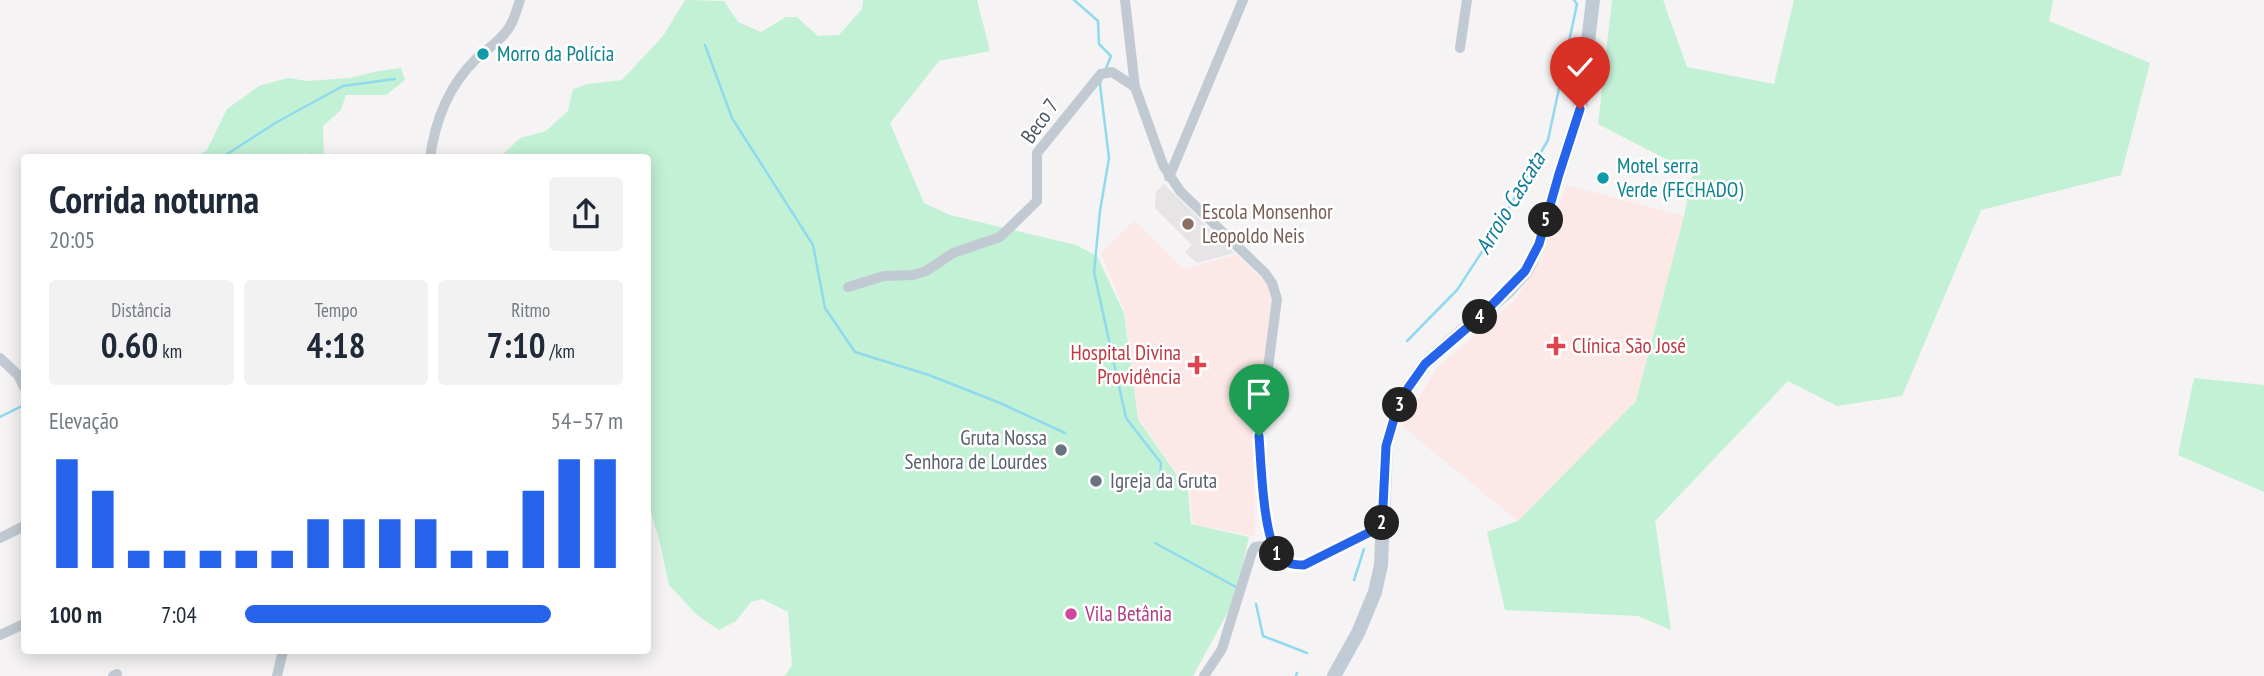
<!DOCTYPE html>
<html lang="pt">
<meta charset="utf-8">
<style>
body{margin:0;font-family:"PT Sans Narrow",sans-serif;background:#f2f2f3;color:#1f2937;height:100vh;display:flex;flex-direction:column;font-size:26px;white-space:nowrap}
*{box-sizing:border-box;margin:0}
p{font-size:23px;color:#747a83}
.icon{flex:none;width:38px;height:38px;fill:none;stroke:currentColor;stroke-width:2;stroke-linecap:round;stroke-linejoin:round}
.map{position:relative;flex:1;overflow:hidden}
.details{position:absolute;left:21px;top:154px;width:630px;height:500px;display:flex;flex-direction:column;background:#fff;border-radius:7px;box-shadow:0 4px 18px #0003}
.details>*{flex:none}
.pin{position:absolute;display:grid;place-items:center;width:60px;height:60px;color:#fff;margin:-72px -30px;border-radius:50% 50% 50% 0;rotate:-45deg;box-shadow:0 0 7px #0007}
.pin .icon{rotate:45deg}
.km{position:absolute;width:35px;height:35px;margin:-18px;border-radius:50%;background:#222;color:#fff;font-size:19px;line-height:35px;text-align:center}
.round{display:grid;place-items:center;flex:none;width:74px;height:74px;border-radius:7px;background:#f2f2f3}
.summary{display:flex;align-items:center;justify-content:space-between;height:119px;padding:0 28px}
h1{font-size:38px;font-weight:700;line-height:52px}
.metrics{display:grid;grid-template-columns:repeat(3,1fr);gap:10px;height:119px;padding:7px 28px}
.metrics div{display:grid;align-content:center;border-radius:7px;background:#f2f2f3;text-align:center}
.metrics b{font-size:35px;font-weight:700}
.metrics small{font-size:19px;font-weight:400}
.metrics p{font-size:19px}
.chart{height:196px;padding:14px 28px}
.chart p{display:flex;justify-content:space-between}
.chart svg{width:100%;height:126px;margin-top:7px;stroke:#2563eb;stroke-width:6}
ul{padding:0 28px;list-style:none;font-size:23px}
li{display:grid;grid-template-columns:112px 84px 1fr;align-items:center;height:52px}
li i{height:18px;border-radius:9px;background:#2563eb}
.map>svg:first-child{display:block}
</style>
<div class="map">
<svg width="2264" height="676" viewBox="0 0 2264 676">
<rect width="100%" height="100%" fill="#f5f3f3"/>
<path fill="#e6e4e5" d="M1164,184L1234,253L1197,263L1185,252L1192,245L1155,208L1156,192Z"/>
<path fill="#fce8e6" d="M1566,185L1684,216L1636,401L1518,521L1402,426L1436,369L1515,300L1542,257Z
M1134,221L1183,269L1236,255L1268,284L1272,299L1253,436L1255,536L1193,524L1190,492L1138,417L1125,312L1101,253Z"/>
<path fill="#c3f1d5" d="M685,0L724,1L738,22L761,32L786,17H797L818,36L839,35L862,9L863,0H977L990,51L939,61L890,123L924,203L950,215L1076,245L1097,256L1124,313L1138,419L1188,491L1191,524L1249,537L1234,601L1193,676H785L792,665L788,612L762,599L751,602L736,621L719,630L697,615L669,585L660,543L648,502V158H499L520,138L546,131L568,111L573,89L588,84L622,80L663,36Z
M1612,0H1663L1687,67L1774,84L1794,0H2053L2049,21L2150,63L2121,175L1981,210L1902,396L1837,406L1788,381L1655,521L1671,630L1638,616L1505,610L1487,532L1518,521L1636,401L1684,216L1693,173L1598,124Z
M401,68L405,80L386,95H346L341,110L323,126L324,157H309L306,153L285,158L196,157L207,150L227,109L259,86L288,78L307,81L350,78L378,71Z
M2194,378L2264,385V492L2178,455Z"/>
<g fill="none" stroke-linecap="round" stroke-linejoin="round">
<path stroke="#90daee" stroke-width="2.5" d="M1074,0L1098,21L1099,44L1111,56L1105,71
M705,45L732,118L813,245L825,308L855,352L929,375L1000,403L1065,433
M1101,80L1100,85L1109,158L1100,211L1094,272L1126,418L1161,463L1160,476
M221,158L277,122L343,86L395,79
M1407,341L1457,290L1493,235L1548,140L1577,4L1574,0
M0,417L24,405
M1155,543L1236,587
M1354,580L1364,549
M1256,604L1263,636L1307,653
M1296,676L1297,673"/>
<path stroke="#c1cad2" stroke-width="10" d="M1125,0L1135,87L1163,165L1180,191L1265,273L1272,283L1277,299L1259,436L1263,490L1271,545L1279,557L1292,565H1304L1382,526
M1460,48L1467,0
M430,158C435,121 449,86 475,60C487,49 502,40 510,26C515,18 517,8 520,0
M1169,177L1243,0
M848,287L884,276L913,275L926,271L953,253L1000,237L1037,201V153L1101,74L1112,72L1135,87
M0,358L18,375L24,387
M0,538L24,526
M0,635L24,624
M113,676L117,674
M277,676L283,651
M1204,676L1222,649L1252,552L1255,547L1271,545"/>
<path stroke="#c1cbd6" stroke-width="14" d="M1334,676L1358,633L1375,592L1381,565L1386,446L1394,419L1408,388L1425,364L1508,291L1526,271L1539,244L1559,174L1580,109L1593,0"/>
</g>
<g fill="none" stroke-linecap="round" stroke-linejoin="round">
<g stroke="#fff" stroke-width="14">
<path id="route" d="M1259,436C1261,461 1263,539 1279,556C1286,564 1294,565 1304,565L1382,526L1386,446L1394,419L1408,388L1425,364L1482,315L1525,271L1539,244L1559,174L1580,109"/>
</g>
<use href="#route" stroke="#2563eb" stroke-width="9"/>
</g>
<g fill="#0f9aa8" stroke="#fff" stroke-width="2.5">
<circle cx="483" cy="54" r="7"/>
<circle cx="1603" cy="178" r="7"/>
</g>
<circle fill="#8d6e63" stroke="#fff" stroke-width="2.5" cx="1188" cy="224" r="7"/>
<g fill="#e0444e" stroke="#fff" stroke-width="2.5">
<path d="M1552.5 335.5h7v7h7v7h-7v7h-7v-7h-7v-7h7z"/>
<path d="M1193.5 354.5h7v7h7v7h-7v7h-7v-7h-7v-7h7z"/>
</g>
<g fill="#6b7280" stroke="#fff" stroke-width="2.5">
<circle cx="1061" cy="450" r="7"/>
<circle cx="1096" cy="481" r="7"/>
</g>
<circle fill="#d1479c" stroke="#fff" stroke-width="2.5" cx="1071" cy="614" r="7"/>
<g text-anchor="middle" stroke-width="5" stroke-linejoin="round" paint-order="stroke">
<g font-size="21" fill="#0d838f" stroke="#fff" text-anchor="start">
<text x="497" y="61">Morro da Polícia</text>
<text x="1617" y="173">Motel serra<tspan x="1617" dy="24">Verde (FECHADO)</tspan></text>
</g>
<g font-size="21" fill="#4a5661" stroke="#fff">
<text transform="translate(1040 121) rotate(-55)" y="7">Beco 7</text>
</g>
<g font-size="21" fill="#785e54" stroke="#fff" text-anchor="start">
<text x="1202" y="219">Escola Monsenhor<tspan x="1202" dy="24">Leopoldo Neis</tspan></text>
</g>
<g font-size="21" fill="#be3a42" stroke="#fff" text-anchor="start">
<text x="1572" y="353">Clínica São José</text>
<text x="1181" y="360" text-anchor="end">Hospital Divina<tspan x="1181" dy="24">Providência</tspan></text>
</g>
<g font-size="21" fill="#5b616d" stroke="#fff" text-anchor="end">
<text x="1047" y="445">Gruta Nossa<tspan x="1047" dy="24">Senhora de Lourdes</tspan></text>
<text x="1110" y="488" text-anchor="start">Igreja da Gruta</text>
</g>
<g font-size="21" fill="#b23c85" stroke="#fff" text-anchor="start">
<text x="1085" y="621">Vila Betânia</text>
</g>
<g font-size="23" font-style="italic" fill="#0c7c9b" stroke="#fff">
<text transform="translate(1510 203) rotate(-59)" y="8">Arroio Cascata</text>
</g>
</g>
</svg>
<div class="pin" style="left:1259px;top:436px;background:#1e9e55"><svg class="icon" aria-label="arrive" viewBox="0 0 24 24"><path d="M6 21V4h12l-3 4 3 4H6"/></svg></div>
<div class="pin" style="left:1580px;top:109px;background:#d93025"><svg class="icon" aria-label="check" viewBox="0 0 24 24"><path d="M5 12l5 5 9-10"/></svg></div>
<b class="km" style="left:1277px;top:554px">1</b>
<b class="km" style="left:1382px;top:523px">2</b>
<b class="km" style="left:1400px;top:405px">3</b>
<b class="km" style="left:1480px;top:317px">4</b>
<b class="km" style="left:1546px;top:220px">5</b>
<section class="details">
<div class="summary"><div><h1>Corrida noturna</h1><p>20:05</p></div><a class="round"><svg class="icon" aria-label="share" viewBox="0 0 24 24"><path d="M12 15V3M7 8l5-5 5 5M5 13v7h14v-7"/></svg></a></div>
<div class="metrics">
<div><p>Distância</p><b>0.60<small> km</small></b></div>
<div><p>Tempo</p><b>4:18</b></div>
<div><p>Ritmo</p><b>7:10<small> /km</small></b></div>
</div>
<div class="chart"><p><span>Elevação</span>54–57 m</p>
<svg viewBox="0 0 160 44" preserveAspectRatio="none"><path d="M5 44V6M15 44V17M25 44V38M35 44V38M45 44V38M55 44V38M65 44V38M75 44V27M85 44V27M95 44V27M105 44V27M115 44V38M125 44V38M135 44V17M145 44V6M155 44V6"/></svg>
</div>
<ul>
<li><b>100 m</b>7:04<i style="width:81%"></i></li>
</ul>
</section>
</div>
